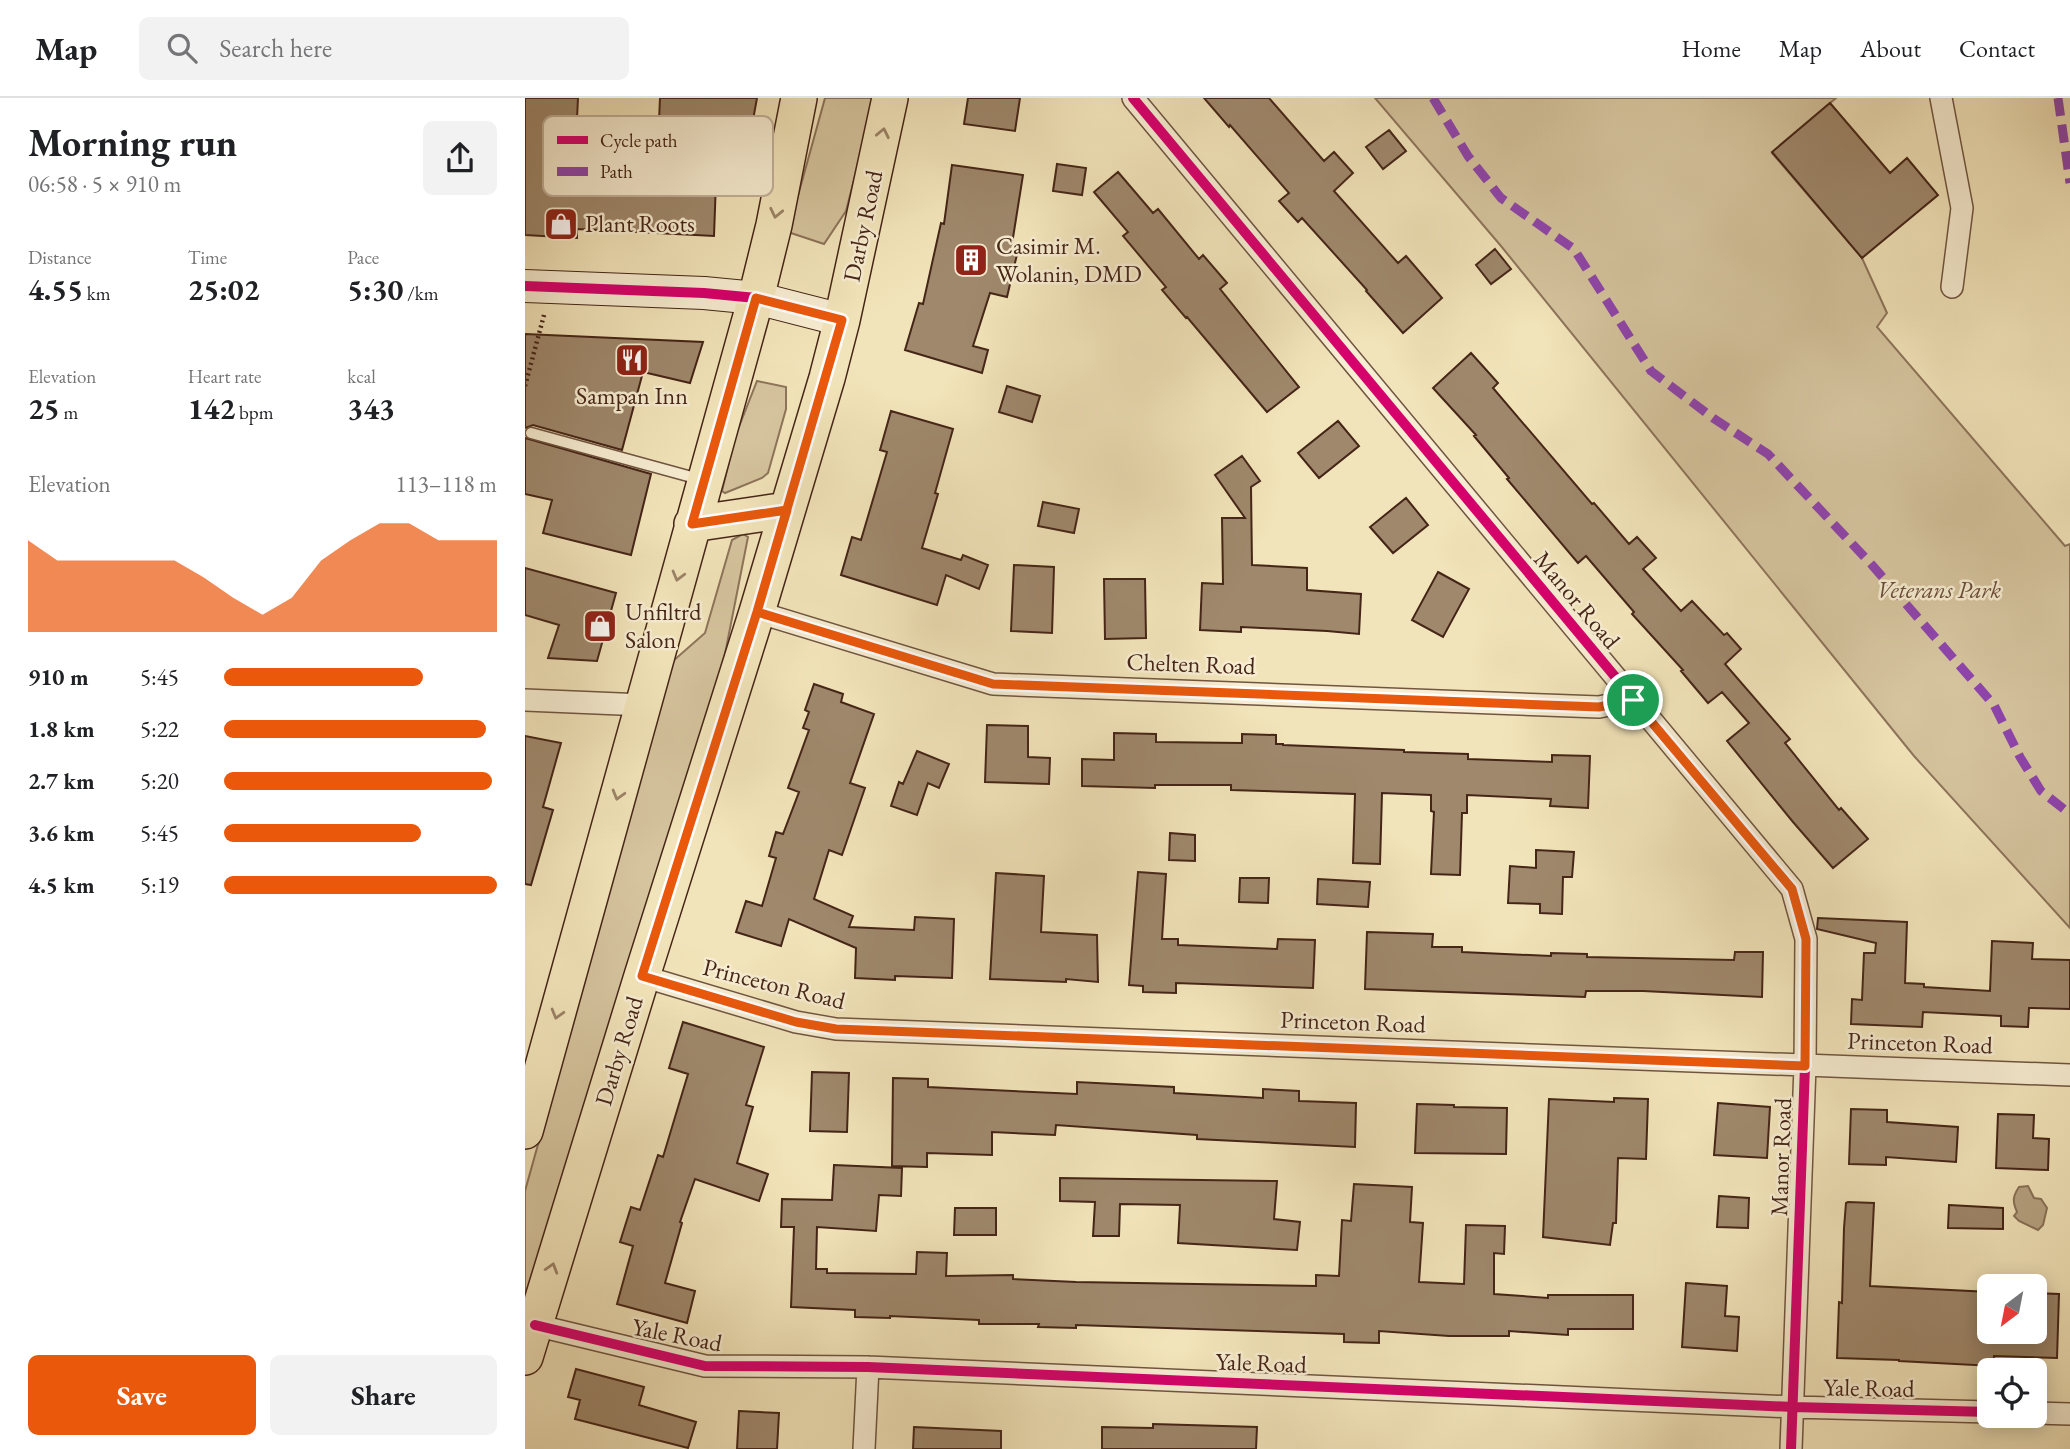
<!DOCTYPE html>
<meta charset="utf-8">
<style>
body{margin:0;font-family:"EB Garamond",serif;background:#f2f2f2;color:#202124;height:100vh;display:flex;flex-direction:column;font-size:26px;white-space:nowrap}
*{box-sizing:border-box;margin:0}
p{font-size:23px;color:#757577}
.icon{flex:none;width:38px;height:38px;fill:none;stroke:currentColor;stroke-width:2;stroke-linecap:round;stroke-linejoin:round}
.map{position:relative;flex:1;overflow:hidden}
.details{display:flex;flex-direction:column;background:#fff;width:525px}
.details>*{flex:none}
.needle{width:46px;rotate:212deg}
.controls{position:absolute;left:1452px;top:1176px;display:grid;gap:14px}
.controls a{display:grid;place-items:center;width:70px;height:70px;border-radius:10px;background:#fff;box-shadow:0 4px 18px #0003;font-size:35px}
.pin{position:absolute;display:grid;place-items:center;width:60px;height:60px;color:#fff;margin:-30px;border:4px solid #fff;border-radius:50%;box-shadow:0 2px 7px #0007}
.round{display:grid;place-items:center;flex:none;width:74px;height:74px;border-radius:10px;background:#f2f2f2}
.head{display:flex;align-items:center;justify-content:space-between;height:119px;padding:0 28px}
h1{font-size:38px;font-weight:700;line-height:52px}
.metrics{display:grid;grid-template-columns:repeat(3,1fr);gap:10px;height:119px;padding:7px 28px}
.metrics div{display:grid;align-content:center}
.metrics b{font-size:30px;font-weight:700}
.metrics small{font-size:19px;font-weight:400}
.metrics p{font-size:19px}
.chart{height:196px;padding:14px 28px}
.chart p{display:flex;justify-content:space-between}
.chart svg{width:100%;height:126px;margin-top:7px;fill:#ea580c;opacity:.7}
.action{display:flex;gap:14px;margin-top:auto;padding:14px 28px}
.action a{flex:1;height:80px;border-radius:10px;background:#ea580c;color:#fff;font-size:28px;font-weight:700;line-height:80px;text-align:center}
.action a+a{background:#f2f2f2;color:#202124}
ul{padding:0 28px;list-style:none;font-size:23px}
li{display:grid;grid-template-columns:112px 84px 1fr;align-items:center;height:52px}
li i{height:18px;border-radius:9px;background:#ea580c}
header{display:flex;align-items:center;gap:42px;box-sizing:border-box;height:98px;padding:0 35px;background:#fff;border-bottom:2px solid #e0e0e0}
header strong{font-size:33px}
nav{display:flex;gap:38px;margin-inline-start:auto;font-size:24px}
.search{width:490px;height:63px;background:#f2f2f2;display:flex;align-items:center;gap:18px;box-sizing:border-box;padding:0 24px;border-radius:10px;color:#757577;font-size:26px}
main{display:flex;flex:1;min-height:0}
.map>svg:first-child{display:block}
</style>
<header>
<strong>Map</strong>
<div class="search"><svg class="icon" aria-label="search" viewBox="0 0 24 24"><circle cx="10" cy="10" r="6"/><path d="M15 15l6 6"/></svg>Search here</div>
<nav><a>Home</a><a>Map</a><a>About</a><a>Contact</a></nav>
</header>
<main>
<section class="details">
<div class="head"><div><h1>Morning run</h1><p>06:58 · 5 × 910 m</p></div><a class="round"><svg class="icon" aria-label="share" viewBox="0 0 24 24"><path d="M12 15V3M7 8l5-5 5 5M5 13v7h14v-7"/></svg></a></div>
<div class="metrics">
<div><p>Distance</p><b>4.55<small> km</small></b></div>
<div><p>Time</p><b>25:02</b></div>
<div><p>Pace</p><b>5:30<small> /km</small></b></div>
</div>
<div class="metrics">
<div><p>Elevation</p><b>25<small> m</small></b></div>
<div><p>Heart rate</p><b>142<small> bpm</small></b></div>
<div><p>kcal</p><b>343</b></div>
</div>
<div class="chart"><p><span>Elevation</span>113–118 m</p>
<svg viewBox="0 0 160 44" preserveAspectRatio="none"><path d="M0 44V12L10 19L20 19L30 19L40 19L50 19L60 25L70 32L80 38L90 32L100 19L110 12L120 6L130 6L140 12L150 12L160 12V44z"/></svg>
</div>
<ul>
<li><b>910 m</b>5:45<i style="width:73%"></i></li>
<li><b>1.8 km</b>5:22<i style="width:96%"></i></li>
<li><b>2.7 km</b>5:20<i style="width:98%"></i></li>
<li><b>3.6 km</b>5:45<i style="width:72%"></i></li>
<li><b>4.5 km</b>5:19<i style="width:100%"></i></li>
</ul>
<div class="action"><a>Save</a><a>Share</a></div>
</section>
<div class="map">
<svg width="1545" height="1351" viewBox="0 0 1545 1351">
<rect width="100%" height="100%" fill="#f2e4ba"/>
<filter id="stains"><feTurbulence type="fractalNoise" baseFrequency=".00286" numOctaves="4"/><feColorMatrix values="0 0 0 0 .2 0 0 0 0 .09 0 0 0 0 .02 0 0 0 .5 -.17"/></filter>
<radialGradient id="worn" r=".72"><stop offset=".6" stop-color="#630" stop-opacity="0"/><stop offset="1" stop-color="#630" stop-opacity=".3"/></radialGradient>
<path fill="#d5c49e" stroke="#8d745a" stroke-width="2" d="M300,0H350L321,113L299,146L263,134Z
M850,0H1311L1247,55L1337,160L1362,215L1352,229L1540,448L1545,446V830L1389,658L976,148Z
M232,283L261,289V311L243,375L237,380L200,395L197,393L210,339Z
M218,436L223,439L198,566L0,1204V1093L148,563L180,535L207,442Z"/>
<path fill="#b7a383" stroke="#897158" stroke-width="2" d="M1503,1088L1509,1100L1516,1101L1522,1110L1518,1127L1513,1132L1494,1123L1489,1118L1492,1114C1487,1103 1488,1098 1494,1089Z"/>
<path fill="#9f886c" stroke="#452517" stroke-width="2" d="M0,0H53L49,82L132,86L145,23H134L135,0H232L216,88L191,83L189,138L52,131V140L0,137Z
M443,0H495L490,33L439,26Z
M679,0H744L799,63L809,54L828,75L809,93L873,165L881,158L917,200L878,235L841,193L842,192L777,120L773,124L754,103L764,95L705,27L704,29Z
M1305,5L1365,75L1382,60L1413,97L1337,160L1247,54Z
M864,32L881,53L858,71L841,49Z
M532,66L561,70L557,97L528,93Z
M427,67L498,77L487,146L494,148L482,199L465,195L448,248L463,252L457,275L380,252L394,205L398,206L416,125L419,126Z
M593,74L628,115L633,111L674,161L678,157L702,185L695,191L774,289L742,314L662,219L661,220L637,192L641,189L598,138L603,134L569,94Z
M970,151L986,171L966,186L951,167Z
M0,236L178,244L165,285L118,274L97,352L8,327L0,330Z
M946,255L973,285L968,290L1067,406L1069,405L1104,446L1112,439L1131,460L1118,471L1156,513L1167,503L1199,537L1202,535L1216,551L1200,566L1265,641L1260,645L1314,712L1316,710L1343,741L1308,770L1268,724L1202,643L1224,625L1197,594L1183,605L1156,573L1158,572L1107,516L1109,514L1061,458L1053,465L982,381L984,380L949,338L951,337L908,290Z
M482,288L515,298L507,324L474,314Z
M366,313L428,331L410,395L413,396L397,450L436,462L438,457L463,467L454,491L421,477L412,507L316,477L327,439L336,442L362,354L355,352Z
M813,323L834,348L794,380L773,355Z
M0,340L126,376L106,457L18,435L27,402L0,396Z
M717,358L735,383L726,389L727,467L782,470V492L836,496L834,536L802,533L716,529V534L675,532L677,485L698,486L697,420H720L690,377Z
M881,400L903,427L868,455L845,429Z
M518,404L554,411L549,435L513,428Z
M489,467L529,469L527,535L486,533Z
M0,470L91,495L72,563L23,560L34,527L0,517Z
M913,474L944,491L918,539L887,522Z
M579,481H620L621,540L580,541Z
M289,586L318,596L316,604L349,616L325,685L340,690L317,757L304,752L289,801L328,818L324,829L389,832L390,819L429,821L427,880L370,878V882L330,880L331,850L264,821L256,848L211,834L221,803L237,808L251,760L244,758L251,734L258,736L274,694L263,690L284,632L278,630L284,614L280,612Z
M462,627L503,628V659L525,660L524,686L460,684Z
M589,635L631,636V644L717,645V636L751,637V646H758V647L879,652V654L943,656V661L1027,664V657L1065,658L1063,710L1025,708L1026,701L942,697V715H937L935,777L906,776L909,714L906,713V697L857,695L855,766L828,765L830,696L706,692V687H630V690L557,688V661L589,662Z
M0,638L36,645L18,709L28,712L6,787L0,786Z
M392,653L424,666L414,690L403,685L392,717L366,708L374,684L378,686Z
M645,735L670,737V763L644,762Z
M1011,752L1049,754L1047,779H1038L1037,816L1015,815V806L983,805L985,768L1011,770Z
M613,774L641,776L637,841H653V847L752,851L753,841L790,842L788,890L651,885V895L618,894V888L604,887Z
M471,775L519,778L516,834L572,837L573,884L541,881V884L465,881Z
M715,780H744L743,805L714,804Z
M793,781L845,784L843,809L792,806Z
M1293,820L1382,824L1380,885L1399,886V889L1465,893L1467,843L1508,845L1507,861L1545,862V911L1504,910L1503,929L1476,928V918L1398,914L1397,929L1326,926L1327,901L1337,902L1339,855H1350L1351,845L1292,831Z
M842,834L908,836L907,849H937V854L1026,858V855L1062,856V859L1209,862L1210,854H1238L1237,899L1118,893H1061L1060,899L840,891Z
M158,924L239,949L221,1007L228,1009L212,1065L243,1076L234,1103L170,1081L155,1124L157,1125L140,1185L170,1193L162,1225L92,1206L108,1148L95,1144L106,1109L115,1112L133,1057L138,1059L163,976L144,970Z
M287,974L324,975L322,1034L285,1033Z
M368,980L403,981V989L552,996V984L649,989V995L738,1000V991L774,993V1003L831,1005L830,1049L672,1041V1037L531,1027L530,1037L467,1034V1057L402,1055V1069L367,1068Z
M1089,1000L1123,1001L1121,1061L1093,1060L1091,1125H1088L1085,1147L1018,1139L1024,1001L1089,1004Z
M1193,1005L1245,1009L1242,1060L1189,1057Z
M892,1006L929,1007V1009L982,1010L981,1056L890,1055Z
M1326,1011L1362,1012V1024L1433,1029L1431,1064L1361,1059V1067L1324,1066Z
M1473,1016L1509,1017L1508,1040L1524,1041L1523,1072L1471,1070Z
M309,1067L377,1070L376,1098L354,1097L351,1133L292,1129L291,1171H302V1175L391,1176L392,1154L422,1155L421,1178L488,1177V1181L551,1184L791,1188V1177L814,1178L817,1122L826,1123L829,1086L887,1089L885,1124L898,1125L894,1184L939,1186L941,1127L980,1128L979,1156L969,1155V1196L1023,1200V1197H1108V1231H1043V1237L984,1233V1238H924L854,1233V1245L819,1244V1236L551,1227V1230L513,1229L514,1226H454V1222L365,1218V1220L330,1219V1212L266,1209L269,1129H256L257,1101L307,1102Z
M535,1080L752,1083L749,1121L775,1124L772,1152L653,1145L655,1107L595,1106L594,1138H568L570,1104L535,1103Z
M1194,1098L1224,1100L1223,1130L1192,1129Z
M1323,1104L1349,1105L1345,1188L1465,1194V1234H1510V1195L1534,1196L1532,1260L1469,1258L1468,1268L1374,1263V1262L1312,1260L1314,1204L1317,1205L1319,1130L1321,1105Z
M1424,1107L1478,1110V1131L1423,1130Z
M430,1110H471V1137H429Z
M1161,1185L1202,1188L1200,1218L1214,1219L1212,1253L1157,1249Z
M51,1271L119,1289L114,1307L171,1324L163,1350L50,1321L55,1302L43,1299Z
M214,1313L254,1315L252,1351H212Z
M628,1326L732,1329L731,1351H577V1329L628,1330Z
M389,1329L476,1333V1351H388Z"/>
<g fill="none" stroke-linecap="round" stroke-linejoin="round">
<g stroke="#705540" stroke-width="13">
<path id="lane" d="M6,335L174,381"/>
</g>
<g stroke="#705540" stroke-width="24">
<path id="street" d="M608,0L1267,791L1281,841L1280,968L1266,1351
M1416,0L1437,110L1427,189
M232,514L468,586L1074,609L1108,602
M0,602L119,607
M117,878L271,924L311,931L1545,977
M10,1227L180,1268L343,1269L1268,1309L1465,1314
M1510,1315L1545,1316
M339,1351L343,1269"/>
</g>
<g stroke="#452517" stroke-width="34">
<path id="secondary" d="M0,188L179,195L231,200L317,222"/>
</g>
<g stroke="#452517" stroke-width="38">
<path id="primary" d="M167,426L262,412
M0,1033L231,200L249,127L274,0
M0,1259L117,878L232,514L302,280L317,222L365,0"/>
</g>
<path stroke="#452517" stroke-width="4.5" stroke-dasharray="2 3.5" stroke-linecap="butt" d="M0,288L19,217"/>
<use href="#lane" stroke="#f7edd2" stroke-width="10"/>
<use href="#street" stroke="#f7edd2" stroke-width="21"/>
<use href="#secondary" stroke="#f7edd2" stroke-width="32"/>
<use href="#primary" stroke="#f2e4ba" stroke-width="35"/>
<path stroke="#8e44ad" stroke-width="9" stroke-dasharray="18 9" stroke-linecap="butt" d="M908,0L943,58L976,100L1049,151L1126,273L1188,320L1243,356L1347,467L1469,607L1495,659L1516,693L1545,716
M1533,0L1545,85"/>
<g stroke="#f7edd2" stroke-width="15">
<path id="cycleway" d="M608,0L1267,791L1281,841L1280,968L1266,1351
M0,188L179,195L231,200
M10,1227L180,1268L343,1269L1268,1309L1465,1314"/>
</g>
<use href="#cycleway" stroke="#d6006c" stroke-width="10"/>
</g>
<defs><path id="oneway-chevron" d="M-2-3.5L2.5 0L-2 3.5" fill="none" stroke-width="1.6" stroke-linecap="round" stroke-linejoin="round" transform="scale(1.75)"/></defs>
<g stroke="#9c8468">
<use href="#oneway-chevron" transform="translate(358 35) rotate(-78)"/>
<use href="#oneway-chevron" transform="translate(251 115) rotate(102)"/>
<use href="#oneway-chevron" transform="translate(153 478) rotate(105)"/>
<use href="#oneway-chevron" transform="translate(93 697) rotate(106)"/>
<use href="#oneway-chevron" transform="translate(32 916) rotate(106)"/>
<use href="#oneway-chevron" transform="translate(27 1170) rotate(-73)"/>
</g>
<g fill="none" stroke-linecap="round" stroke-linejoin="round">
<g stroke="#fff" stroke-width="14">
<path id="route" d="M1108,602L1074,609L468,586L232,514L262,412L167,426L231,200L317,222L232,514L117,878L271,924L311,931L1280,968L1281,841L1267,791L1108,602"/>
</g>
<use href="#route" stroke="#ea580c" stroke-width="9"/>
</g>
<defs>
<g id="shop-square" transform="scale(1.75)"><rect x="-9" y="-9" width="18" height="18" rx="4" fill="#8f2418" stroke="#f7edd2"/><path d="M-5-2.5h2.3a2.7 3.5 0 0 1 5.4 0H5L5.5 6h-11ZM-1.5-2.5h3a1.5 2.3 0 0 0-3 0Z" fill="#fff"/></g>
<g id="building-square" transform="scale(1.75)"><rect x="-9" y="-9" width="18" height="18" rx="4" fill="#8f2418" stroke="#f7edd2"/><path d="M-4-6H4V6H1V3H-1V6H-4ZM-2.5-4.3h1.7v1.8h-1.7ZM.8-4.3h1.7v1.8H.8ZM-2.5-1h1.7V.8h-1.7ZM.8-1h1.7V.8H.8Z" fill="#fff"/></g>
<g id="restaurant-square" transform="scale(1.75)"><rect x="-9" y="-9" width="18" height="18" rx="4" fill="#8f2418" stroke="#f7edd2"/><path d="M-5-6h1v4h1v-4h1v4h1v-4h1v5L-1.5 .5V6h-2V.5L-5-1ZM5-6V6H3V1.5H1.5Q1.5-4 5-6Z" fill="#fff"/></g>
</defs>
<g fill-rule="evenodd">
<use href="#shop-square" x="36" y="126"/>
<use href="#building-square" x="446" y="162"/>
<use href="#restaurant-square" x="107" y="262"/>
<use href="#shop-square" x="75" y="528"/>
</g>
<g text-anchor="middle" stroke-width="5" stroke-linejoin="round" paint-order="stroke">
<g font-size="24" fill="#452517" stroke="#f7edd2" text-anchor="start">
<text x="60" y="134">Plant Roots</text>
<text x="471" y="156">Casimir M.<tspan x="471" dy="28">Wolanin, DMD</tspan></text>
<text x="107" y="306" text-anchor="middle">Sampan Inn</text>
<text x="100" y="522">Unfiltrd<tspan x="100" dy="28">Salon</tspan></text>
</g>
<g font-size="24" fill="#452517" stroke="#f7edd2">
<text transform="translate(338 128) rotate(-78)" y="8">Darby Road</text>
<text transform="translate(1052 502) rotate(50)" y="8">Manor Road</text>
<text transform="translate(666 566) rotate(2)" y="8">Chelten Road</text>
<text transform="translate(249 886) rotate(14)" y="8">Princeton Road</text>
<text transform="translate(828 924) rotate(2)" y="8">Princeton Road</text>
<text transform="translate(1395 945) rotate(2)" y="8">Princeton Road</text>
<text transform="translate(94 953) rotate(-73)" y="8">Darby Road</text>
<text transform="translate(1256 1059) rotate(-88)" y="8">Manor Road</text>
<text transform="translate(152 1237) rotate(11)" y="8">Yale Road</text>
<text transform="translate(736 1265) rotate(2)" y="8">Yale Road</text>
<text transform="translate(1344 1290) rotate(1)" y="8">Yale Road</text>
</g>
<g font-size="24" font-style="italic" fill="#694d39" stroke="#f7edd2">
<text x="1414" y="500">Veterans Park</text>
</g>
</g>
<rect x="18" y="18" width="230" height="80" rx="10" fill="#f7edd2" stroke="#c2b19a" stroke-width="2"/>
<rect x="32" y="38" width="31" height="8" fill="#d6006c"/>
<rect x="32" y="69" width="31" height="9" fill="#8e44ad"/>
<g font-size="19" fill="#452517">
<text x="75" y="49">Cycle path</text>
<text x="75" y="80">Path</text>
</g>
<rect width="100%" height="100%" filter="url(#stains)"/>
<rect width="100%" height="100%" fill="url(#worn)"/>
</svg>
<div class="controls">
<a><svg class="needle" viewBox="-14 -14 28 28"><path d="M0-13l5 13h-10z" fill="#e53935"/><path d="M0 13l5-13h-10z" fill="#757577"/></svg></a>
<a><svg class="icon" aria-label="locate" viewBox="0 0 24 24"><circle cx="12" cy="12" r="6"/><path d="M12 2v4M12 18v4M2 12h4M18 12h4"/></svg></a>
</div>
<div class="pin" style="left:1108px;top:602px;background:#1e9e55"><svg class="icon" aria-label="arrive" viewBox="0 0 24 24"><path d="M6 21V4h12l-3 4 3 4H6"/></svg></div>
</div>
</main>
